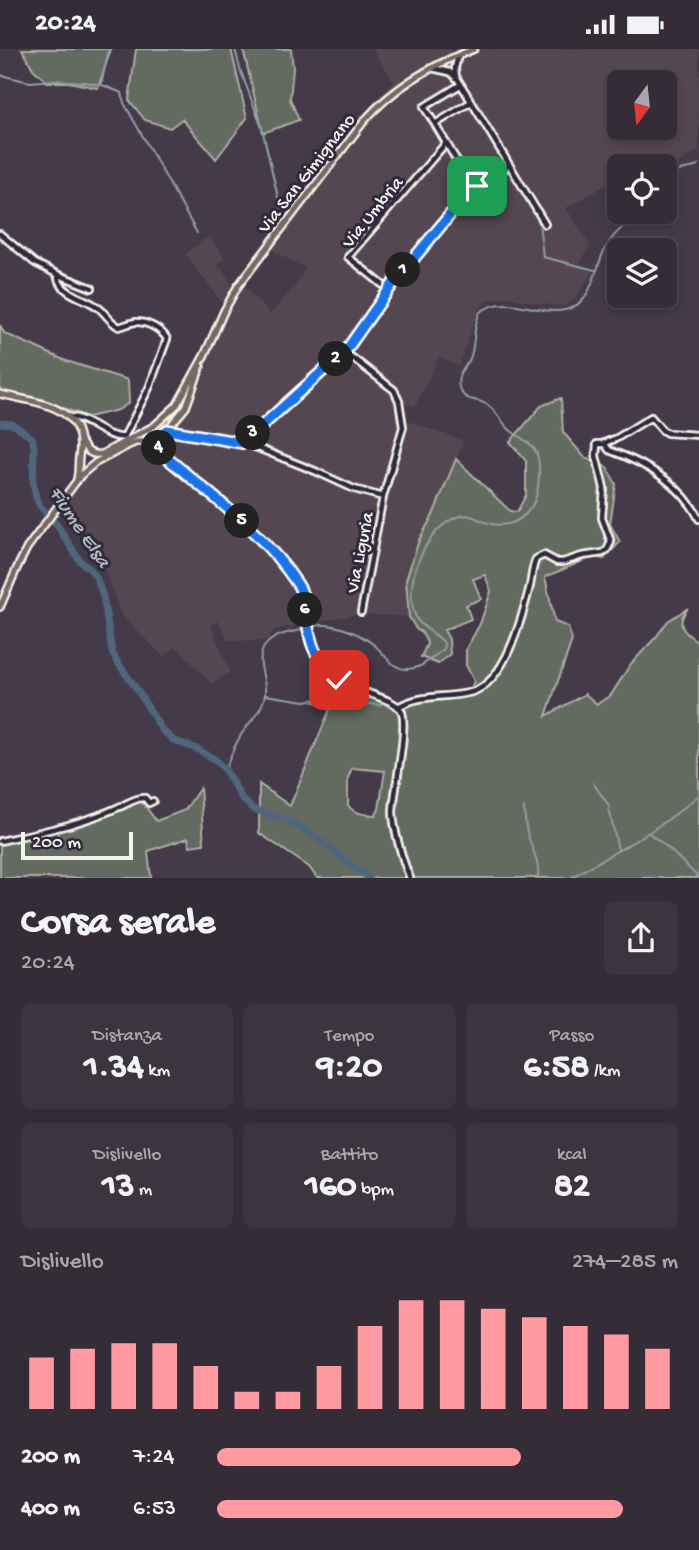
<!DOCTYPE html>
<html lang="it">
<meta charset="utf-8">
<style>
body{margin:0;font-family:"Gochi Hand",sans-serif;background:#3c343f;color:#f1f3f6;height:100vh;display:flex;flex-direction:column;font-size:26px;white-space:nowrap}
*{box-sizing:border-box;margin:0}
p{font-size:23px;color:#a9a7ad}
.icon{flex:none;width:38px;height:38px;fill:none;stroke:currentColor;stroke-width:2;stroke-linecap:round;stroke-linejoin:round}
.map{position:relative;height:829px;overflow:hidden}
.side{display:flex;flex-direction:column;background:#342c37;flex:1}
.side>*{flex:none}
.needle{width:46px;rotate:195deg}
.fabs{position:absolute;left:607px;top:21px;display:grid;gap:14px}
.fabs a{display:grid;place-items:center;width:70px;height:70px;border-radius:10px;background:#342c37;box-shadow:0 4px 10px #0003,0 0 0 2px #4e4852;font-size:35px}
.scale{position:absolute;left:21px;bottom:18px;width:112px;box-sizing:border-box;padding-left:7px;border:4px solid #f4f1e8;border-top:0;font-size:19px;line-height:24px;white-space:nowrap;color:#f4f1e8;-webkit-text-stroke:5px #2f2a3d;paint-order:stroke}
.pin{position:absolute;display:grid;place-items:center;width:60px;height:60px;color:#fff;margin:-30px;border-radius:14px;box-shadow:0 4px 10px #0006}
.km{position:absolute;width:35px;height:35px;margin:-18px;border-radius:50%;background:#222;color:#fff;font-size:19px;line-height:35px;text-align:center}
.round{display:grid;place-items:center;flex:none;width:74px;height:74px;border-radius:10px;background:#3c343f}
.overview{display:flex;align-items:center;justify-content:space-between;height:119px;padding:0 21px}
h1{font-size:38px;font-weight:800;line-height:52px}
.stats{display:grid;grid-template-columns:repeat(3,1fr);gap:10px;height:119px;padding:7px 21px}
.stats div{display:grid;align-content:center;border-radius:10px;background:#3c343f;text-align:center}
.stats b{font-size:35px;font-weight:800}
.stats small{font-size:19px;font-weight:400}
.stats p{font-size:19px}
.chart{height:196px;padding:14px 21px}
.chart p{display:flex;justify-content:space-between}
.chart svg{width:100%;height:126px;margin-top:7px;stroke:#ff9aa2;stroke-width:6}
ul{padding:0 21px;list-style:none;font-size:23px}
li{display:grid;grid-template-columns:112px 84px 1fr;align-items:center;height:52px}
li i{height:18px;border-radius:9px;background:#ff9aa2}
.status{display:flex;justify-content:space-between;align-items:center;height:49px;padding:0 35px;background:#342c37;direction:ltr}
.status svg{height:19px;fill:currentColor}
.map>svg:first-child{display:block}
</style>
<div class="status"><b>20:24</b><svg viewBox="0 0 49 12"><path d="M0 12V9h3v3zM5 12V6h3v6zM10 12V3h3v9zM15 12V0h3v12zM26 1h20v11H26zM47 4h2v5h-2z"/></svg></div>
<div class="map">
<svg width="699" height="829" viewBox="0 0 699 829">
<rect width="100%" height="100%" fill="#453a49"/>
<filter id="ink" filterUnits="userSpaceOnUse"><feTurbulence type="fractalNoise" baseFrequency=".0143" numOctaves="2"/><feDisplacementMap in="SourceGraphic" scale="14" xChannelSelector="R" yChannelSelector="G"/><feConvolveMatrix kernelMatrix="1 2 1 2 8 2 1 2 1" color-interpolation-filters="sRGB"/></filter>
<g filter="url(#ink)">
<path fill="#544651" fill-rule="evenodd" d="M372,0H450L453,5L468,0H699V101L665,122V117H651L649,113L641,117H620L619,129L566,159L590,196L580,215L593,223L575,249L569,254L563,257L541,255L508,248L490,250L479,260L459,318L439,308L415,357L405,355L408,372L464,392L433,466L419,491L406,531L409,568L359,565L273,581L269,592L228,591L218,572L211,577L230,623L212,635L176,597L164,608L121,566L100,506L63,456L84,427L95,419L105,401L142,380L163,363L180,344L191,324L223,255L185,205L209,187L225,209L218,215L235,238L240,232L270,265L294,239L305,219L264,197L372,55L394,33ZM620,33H665V79H620Z"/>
<path fill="#646b5f" stroke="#acaea4" stroke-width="2" fill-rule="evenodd" d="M22,0H111L98,39L69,33H47L33,20Z
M136,0H231L247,69L216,110L182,70L170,79L145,71L129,51Z
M243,0H291L293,19L290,50L299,71L263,84Z
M0,276L4,284L66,312L128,331L129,354L118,361L88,368L49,354L0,341Z
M561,349L563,383L585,409L607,418L616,435L610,475L620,493L604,510L592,508L545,528L555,573L568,578L572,591L546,667L585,645L597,655L611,646L630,616L656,588L668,572L688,559C675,575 683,584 699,593V829H317L309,818L259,784V735L290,757L332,655L314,653L336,632C354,646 377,647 396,659L470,642L474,632L466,616V600L480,575L491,542L485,526L473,530L481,550L466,556L471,570L444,581L449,590L450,605L438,615L421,608L427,595L426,591L421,583L416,580L409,568L406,531L419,491L433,466L456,410L510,462L517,463L526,446V412L510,393L541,357ZM352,719L385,722L379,760L376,766C366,766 353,765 348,756V729Z
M200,739L204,795L190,797L188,789L148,802L151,829H0V794L35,786L38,797L59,793L57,780L130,755L131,757L141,751L156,772L185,761Z"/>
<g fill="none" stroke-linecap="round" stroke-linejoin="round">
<path stroke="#929ea7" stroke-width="2" d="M235,0L240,20L262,79L280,157L278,168L280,174
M0,26L30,33L54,31L84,33L102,36L122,44L124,54L197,184
M101,36L109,0
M665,132L681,121L695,118L699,115
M539,173L543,208L595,221
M265,646L305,652L316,650L381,656
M225,721C230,709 234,697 241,686C249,673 263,662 265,645C267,630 255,613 264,598C272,587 285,584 297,582C305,580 315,576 323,576C340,576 360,585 373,595C385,604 390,619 406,620C422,621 431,608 443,601L444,594C437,584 421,579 417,570C400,539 425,477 460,467C470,464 476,470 485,473C505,481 525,472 534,453C539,442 542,412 535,401C529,392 518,388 510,381C502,374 497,363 489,357C481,349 467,354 461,343C458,339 458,332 459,328C460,321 467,316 470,310C476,295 472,279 480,263C509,243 534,267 565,261C593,255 594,221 605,200C610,191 618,181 627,175C637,170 641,174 650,163
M593,734L608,755L618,801
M524,759C525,767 525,776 527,783C531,799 540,812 538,829
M649,784L667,798L699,829
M570,829C614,803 660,781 699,746"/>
<path stroke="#50667c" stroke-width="7" d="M0,374L12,375L17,378L32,389L34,397L33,432L36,449L40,457L57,476L80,512L90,520L96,528L103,547L112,603L118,614L136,639L162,681L173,691L197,700L216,711L225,721L242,750L253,760L290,773L313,786L369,829"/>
<g stroke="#f4f1e8" stroke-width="10">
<path id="minor" d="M432,19L450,23L457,29L545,175
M456,29L455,19L458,7
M460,36L424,58L435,75L471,53
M435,75L473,139
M0,185L35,214L59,226L58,230C65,247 85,248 99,259C106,265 110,273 119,278C125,277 131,273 136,273C148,273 161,280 167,290L149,339L124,388C107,391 88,368 69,368
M59,226L92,239
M388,240L348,208L446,94
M345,303L394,341L399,352L403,378L383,448L361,563
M167,381L245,394L315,422L354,440L383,448
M149,393C161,408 182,422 197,434C233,464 268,494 296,532C309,550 304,573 310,594C314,605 323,616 331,625C349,643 392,647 401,661C409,675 394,742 393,762C393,779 403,813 410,829
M243,394L347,301L397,229L468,144L509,116
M604,394L617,389L651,368L662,381L667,384L699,386
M398,658C421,644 448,650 472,643C506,633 522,568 530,537C532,527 532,519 536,510L544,506L557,513H563L582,507L603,504L607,501L611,493L602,469L604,439L596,407L597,395H605L609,401C645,414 682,435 699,470
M0,792C40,783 82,775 119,758C128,755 135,748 145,749L149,754L153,752"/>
</g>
<g stroke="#f4f1e8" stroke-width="10">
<path id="major" d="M0,345C38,354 88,356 79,408C78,416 79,422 77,430
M80,391C86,401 90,407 102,405L154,377L177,356L204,307L224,262L238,237L365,71C394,38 434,15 474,0
M0,558L17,519L27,499L81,426L95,414L127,397L136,393L154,392L160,389L186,358L201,317"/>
</g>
<use href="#minor" stroke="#2f2a3d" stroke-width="4.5"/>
<use href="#major" stroke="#776864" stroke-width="5"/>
</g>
</g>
<g fill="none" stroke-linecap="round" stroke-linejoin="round" filter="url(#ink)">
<g stroke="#fff" stroke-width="14">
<path id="route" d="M339,631C313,610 310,593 305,561C304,552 303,543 298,536C263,482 206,443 159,402L160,389L167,381L243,394L347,300L395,232L468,144L477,137"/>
</g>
<use href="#route" stroke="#1a73e8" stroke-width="9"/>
</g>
<g text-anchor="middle" stroke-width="6" stroke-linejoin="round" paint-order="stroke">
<g font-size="19" fill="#f4f1e8" stroke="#2f2a3d">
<text transform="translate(305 123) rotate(-52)" y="7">Via San Gimignano</text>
<text transform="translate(371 162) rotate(-51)" y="7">Via Umbria</text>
<text transform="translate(358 503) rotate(-79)" y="7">Via Liguria</text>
</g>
<g font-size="21" font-style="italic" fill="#b2b9bd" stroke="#2f2a3d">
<text transform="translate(81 477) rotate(56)" y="7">Fiume Elsa</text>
</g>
</g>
</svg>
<div class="fabs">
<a><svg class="needle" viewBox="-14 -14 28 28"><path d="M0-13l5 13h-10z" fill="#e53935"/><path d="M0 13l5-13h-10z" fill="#a9a7ad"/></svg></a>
<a><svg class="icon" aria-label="locate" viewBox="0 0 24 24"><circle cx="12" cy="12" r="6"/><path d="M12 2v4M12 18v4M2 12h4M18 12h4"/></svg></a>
<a><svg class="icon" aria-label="layers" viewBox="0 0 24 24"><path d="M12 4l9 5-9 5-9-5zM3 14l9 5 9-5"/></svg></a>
</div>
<div class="scale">200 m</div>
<div class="pin" style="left:477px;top:137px;background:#1e9e55"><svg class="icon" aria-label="arrive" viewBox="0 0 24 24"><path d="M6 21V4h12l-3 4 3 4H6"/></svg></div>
<div class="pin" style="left:339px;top:631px;background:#d93025"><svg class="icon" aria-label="check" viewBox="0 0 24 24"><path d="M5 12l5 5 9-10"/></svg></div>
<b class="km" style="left:403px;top:221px">1</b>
<b class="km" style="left:336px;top:310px">2</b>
<b class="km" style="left:253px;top:384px">3</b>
<b class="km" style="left:159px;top:399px">4</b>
<b class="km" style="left:242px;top:472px">5</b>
<b class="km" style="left:305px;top:561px">6</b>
</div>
<section class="side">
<div class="overview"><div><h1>Corsa serale</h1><p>20:24</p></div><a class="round"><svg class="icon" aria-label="share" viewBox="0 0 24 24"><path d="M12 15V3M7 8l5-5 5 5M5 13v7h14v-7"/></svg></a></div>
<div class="stats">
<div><p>Distanza</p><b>1.34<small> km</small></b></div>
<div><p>Tempo</p><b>9:20</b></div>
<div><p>Passo</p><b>6:58<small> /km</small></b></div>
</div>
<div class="stats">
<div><p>Dislivello</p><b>13<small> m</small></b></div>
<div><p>Battito</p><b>160<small> bpm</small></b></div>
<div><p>kcal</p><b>82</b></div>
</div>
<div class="chart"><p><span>Dislivello</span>274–285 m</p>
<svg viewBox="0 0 160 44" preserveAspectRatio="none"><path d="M5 44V26M15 44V23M25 44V21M35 44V21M45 44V29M55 44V38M65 44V38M75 44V29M85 44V15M95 44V6M105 44V6M115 44V9M125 44V12M135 44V15M145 44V18M155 44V23"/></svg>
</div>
<ul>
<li><b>200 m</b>7:24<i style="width:66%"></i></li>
<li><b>400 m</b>6:53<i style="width:88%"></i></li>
</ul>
</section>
